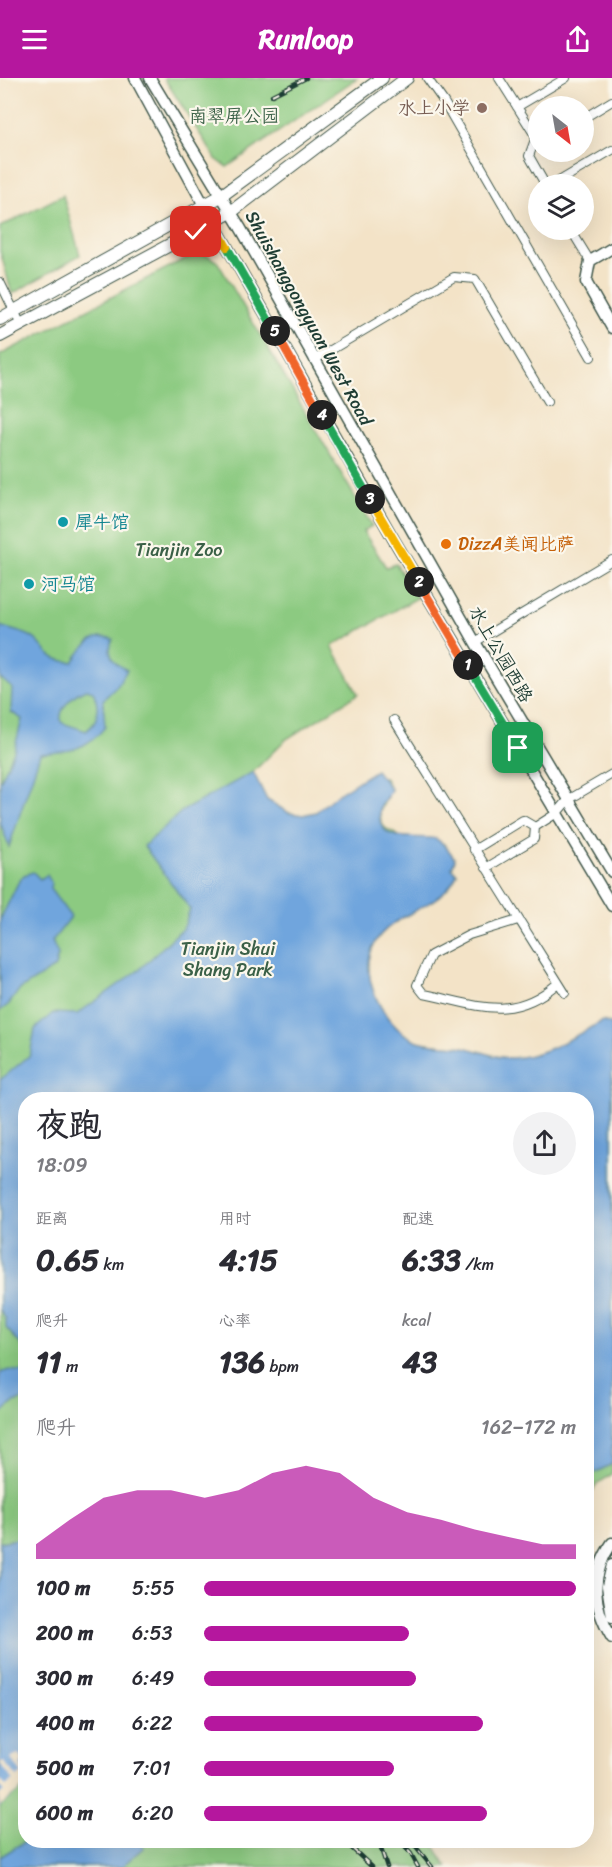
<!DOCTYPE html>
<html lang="zh">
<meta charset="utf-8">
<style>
body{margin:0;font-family:Sriracha,"LXGW WenKai TC",sans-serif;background:#f2f2f3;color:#2b2b33;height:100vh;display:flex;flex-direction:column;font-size:22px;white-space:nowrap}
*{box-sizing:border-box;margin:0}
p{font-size:20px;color:#7c7c81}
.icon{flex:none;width:33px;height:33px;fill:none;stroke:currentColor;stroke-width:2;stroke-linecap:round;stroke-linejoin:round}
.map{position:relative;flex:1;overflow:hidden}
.panel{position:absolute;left:18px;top:1014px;width:576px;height:756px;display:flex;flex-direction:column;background:#fff;border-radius:24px;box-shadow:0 6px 24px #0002}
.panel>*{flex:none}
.needle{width:39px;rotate:149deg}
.fabs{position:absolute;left:528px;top:18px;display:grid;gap:12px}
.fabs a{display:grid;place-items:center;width:66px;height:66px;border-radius:50%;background:#fff;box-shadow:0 6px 24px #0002;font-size:30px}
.pin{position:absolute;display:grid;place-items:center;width:51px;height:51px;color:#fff;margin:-26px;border-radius:12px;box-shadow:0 3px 9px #0006}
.km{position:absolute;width:30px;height:30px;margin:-15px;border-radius:50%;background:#222;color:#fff;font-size:16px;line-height:30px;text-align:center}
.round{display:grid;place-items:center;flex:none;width:63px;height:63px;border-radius:32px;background:#f2f2f3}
.head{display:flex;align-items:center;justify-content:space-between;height:102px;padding:0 18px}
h1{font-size:33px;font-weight:700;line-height:45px}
.stats{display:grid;grid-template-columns:repeat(3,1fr);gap:9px;height:102px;padding:6px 18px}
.stats div{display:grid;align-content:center}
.stats b{font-size:30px;font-weight:700}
.stats small{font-size:16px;font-weight:400}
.stats p{font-size:16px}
.chart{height:168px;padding:12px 18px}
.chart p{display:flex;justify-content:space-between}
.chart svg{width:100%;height:108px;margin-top:6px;fill:#b5179e;opacity:.7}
ul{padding:0 18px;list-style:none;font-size:20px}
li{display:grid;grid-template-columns:96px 72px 1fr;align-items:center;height:45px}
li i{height:15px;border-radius:8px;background:#b5179e}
header{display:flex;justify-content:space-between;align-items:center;height:78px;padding:0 18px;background:#b5179e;color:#fff;font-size:27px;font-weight:700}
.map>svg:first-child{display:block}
</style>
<header><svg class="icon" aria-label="menu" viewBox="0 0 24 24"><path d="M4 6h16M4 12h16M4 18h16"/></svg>Runloop<svg class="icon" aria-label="share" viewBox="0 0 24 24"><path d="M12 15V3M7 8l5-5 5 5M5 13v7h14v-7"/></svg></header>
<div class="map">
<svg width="612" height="1789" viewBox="0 0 612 1789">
<rect width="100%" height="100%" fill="#fbf7ec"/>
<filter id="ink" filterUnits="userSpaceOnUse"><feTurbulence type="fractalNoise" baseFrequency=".0167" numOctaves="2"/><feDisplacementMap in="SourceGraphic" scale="12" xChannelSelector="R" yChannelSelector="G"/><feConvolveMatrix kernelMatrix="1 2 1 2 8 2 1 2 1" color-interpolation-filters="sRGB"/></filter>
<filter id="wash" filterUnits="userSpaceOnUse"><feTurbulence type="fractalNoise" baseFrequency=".008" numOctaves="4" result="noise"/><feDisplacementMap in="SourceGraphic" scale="24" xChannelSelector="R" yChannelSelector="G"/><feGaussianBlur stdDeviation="1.35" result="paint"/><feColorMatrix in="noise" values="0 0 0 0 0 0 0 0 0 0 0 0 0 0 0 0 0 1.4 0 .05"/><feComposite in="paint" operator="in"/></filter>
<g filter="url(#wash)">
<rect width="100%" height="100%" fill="#f3e3c7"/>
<path fill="#8cca81" stroke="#56845a" stroke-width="1.5" d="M164,0H357L227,89L216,81Z
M63,117L80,177L12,216L0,173V149Z
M194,176H205L217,183L372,448L363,453L386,489L396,486L417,520L332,568L358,616L285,662L253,694L267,722L289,735L303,737L316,734L384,699L391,711L380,733L381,744L385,750L404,761H435L444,766L455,781L452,790L457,796C440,835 380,834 370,877C363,908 388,953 418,963C434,968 451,966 467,970C482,973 496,981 511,980C545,979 574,958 603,943L612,947V1396L596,1407L587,1423L586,1022H26V1762L431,1763L447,1789H0V277Z"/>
<path fill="#6fa5dd" stroke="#477188" stroke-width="1.5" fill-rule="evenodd" d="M0,548C9,552 19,553 28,557C46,564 42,583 73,584C84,569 92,553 113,561C105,575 114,586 127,592L118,607L103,622L105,649C87,672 67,674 40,676L9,769L0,744V704L14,673L22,641L11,634L12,610L0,600ZM87,611L93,613C99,628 100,644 86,653L62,645C56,632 75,614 87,611Z
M376,692L391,711C389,719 381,723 380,731C375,771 421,755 436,761C445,765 450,774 455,781L452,790L457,796C440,835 380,834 370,877C363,908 388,953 418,963C434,968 451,966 467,970C482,973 496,981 511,980C545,979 574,958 603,943L612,947V1386L587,1399L586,1022H26L25,1271L6,1250V1242L0,1231V1002L30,977L35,951L53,935L77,936L139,892L184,849L190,831L144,768L182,733L253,694L267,722L289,735L303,737L316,734L335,718Z
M33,794L40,801L47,797L51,804L50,811L71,839L52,863L58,877L55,889L19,912L9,926L0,933V842L18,805L24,797Z
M25,1288V1320L12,1326L0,1337V1295L9,1292L23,1294Z
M25,1460V1708L0,1728V1464Z
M27,1762L136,1763L144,1769L121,1789H0V1779Z"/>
<path fill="#f3e3c7" d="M18,1676L24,1683L20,1687L23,1691L25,1689V1708L0,1728V1717L5,1713L0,1708V1702L6,1708L13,1702L0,1685L3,1683L17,1699L22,1695L11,1681Z"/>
</g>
<g filter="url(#ink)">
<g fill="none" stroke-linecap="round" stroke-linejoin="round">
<g stroke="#3f564a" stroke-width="10">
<path id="street" d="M427,0L444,24L591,279
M499,0L536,59L529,78L545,106
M517,29L566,0
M584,40L612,23
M554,106L612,72
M571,152L590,183
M0,204L21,247
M314,282L454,199L475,201L547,324
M475,564L612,482
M394,642L565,915
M535,749L557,735L568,722L612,696
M474,772L523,742L535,749
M486,790L534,761L535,749
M518,842L469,857L431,877L417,907L424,916C478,927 512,945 558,905"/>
</g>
<g stroke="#3f564a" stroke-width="13">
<path id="secondary" d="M135,0L213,144L394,462L612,828
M150,0L240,149L475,564L612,794
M612,170L590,183L586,204L612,250
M612,1465C590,1497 592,1528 612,1560
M612,1487L607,1508L612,1539"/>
</g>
<g stroke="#3f564a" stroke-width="14">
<path id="primary" d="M0,241L221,118L382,0
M0,258L231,134L407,0"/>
</g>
<use href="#street" stroke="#fff" stroke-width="8"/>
<use href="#secondary" stroke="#fff" stroke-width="10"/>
<use href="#primary" stroke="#fff" stroke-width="12"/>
<g stroke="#1f3d34" stroke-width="4.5">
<path id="rail" d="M272,17L306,0
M343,1762L372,1789
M378,1762L387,1789
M399,1762L411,1776L418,1789
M410,1762L432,1789"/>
</g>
<use href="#rail" stroke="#fbf7ec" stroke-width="2" stroke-dasharray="7" stroke-linecap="butt"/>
</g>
</g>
<g fill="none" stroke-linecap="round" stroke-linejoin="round" filter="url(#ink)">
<g stroke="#fff" stroke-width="12">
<path id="split-1" d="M468,587L518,670"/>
</g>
<g stroke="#fff" stroke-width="12">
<path id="split-2" d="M419,504L468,587"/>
</g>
<g stroke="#fff" stroke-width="12">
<path id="split-3" d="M370,421L419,504"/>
</g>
<g stroke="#fff" stroke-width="12">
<path id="split-4" d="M322,337L370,421"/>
</g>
<g stroke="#fff" stroke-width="12">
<path id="split-5" d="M275,253L322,337"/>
</g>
<g stroke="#fff" stroke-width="12">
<path id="split-6" d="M227,169L275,253"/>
</g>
<g stroke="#fff" stroke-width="12">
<path id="split-7" d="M196,154L213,144L227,169"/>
</g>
<use href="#split-1" stroke="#22a559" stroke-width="8"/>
<use href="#split-2" stroke="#f0652b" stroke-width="8"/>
<use href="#split-3" stroke="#f5b400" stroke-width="8"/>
<use href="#split-4" stroke="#22a559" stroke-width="8"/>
<use href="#split-5" stroke="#f0652b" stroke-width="8"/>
<use href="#split-6" stroke="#22a559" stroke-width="8"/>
<use href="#split-7" stroke="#f5b400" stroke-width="8"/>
</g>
<circle fill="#8d6e63" stroke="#fbf7ec" stroke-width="2" cx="482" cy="30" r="6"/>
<g fill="#0f9aa8" stroke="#fbf7ec" stroke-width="2">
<circle cx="63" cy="444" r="6"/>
<circle cx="29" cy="506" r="6"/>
</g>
<circle fill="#e8710a" stroke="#fbf7ec" stroke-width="2" cx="446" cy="466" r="6"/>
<g text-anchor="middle" stroke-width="4.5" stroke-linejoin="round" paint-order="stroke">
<g font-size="18" fill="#785e54" stroke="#fbf7ec" text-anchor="end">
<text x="470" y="36">水上小学</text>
</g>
<g font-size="18" fill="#3a6047" stroke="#fbf7ec">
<text x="234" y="44">南翠屏公园</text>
<text x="179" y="478">Tianjin Zoo</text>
<text x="228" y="877">Tianjin Shui<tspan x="228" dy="21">Shang Park</tspan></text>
</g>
<g font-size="18" fill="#1f3d34" stroke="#fbf7ec">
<text transform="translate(309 240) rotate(61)" y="6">Shuishanggongyuan West Road</text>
<text transform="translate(501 576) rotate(60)" y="6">水上公园西路</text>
</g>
<g font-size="18" fill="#0d838f" stroke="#fbf7ec" text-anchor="start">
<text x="75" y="450">犀牛馆</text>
<text x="41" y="512">河马馆</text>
</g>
<g font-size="18" fill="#c56008" stroke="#fbf7ec" text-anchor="start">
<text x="458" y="472">DizzA美闻比萨</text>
</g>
</g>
</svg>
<div class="fabs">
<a><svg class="needle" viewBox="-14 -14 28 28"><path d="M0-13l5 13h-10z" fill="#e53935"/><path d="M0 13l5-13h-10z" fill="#7c7c81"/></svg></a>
<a><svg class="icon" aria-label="layers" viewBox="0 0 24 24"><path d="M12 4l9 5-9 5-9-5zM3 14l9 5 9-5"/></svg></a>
</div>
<div class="pin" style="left:518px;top:670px;background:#1e9e55"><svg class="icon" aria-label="arrive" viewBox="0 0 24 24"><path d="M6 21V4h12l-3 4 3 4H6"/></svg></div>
<div class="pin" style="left:196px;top:154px;background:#d93025"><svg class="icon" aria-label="check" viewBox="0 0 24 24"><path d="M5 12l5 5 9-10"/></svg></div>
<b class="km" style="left:468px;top:587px">1</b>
<b class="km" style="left:419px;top:504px">2</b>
<b class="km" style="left:370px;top:421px">3</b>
<b class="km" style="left:322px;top:337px">4</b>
<b class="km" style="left:275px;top:253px">5</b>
<section class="panel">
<div class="head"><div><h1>夜跑</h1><p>18:09</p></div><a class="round"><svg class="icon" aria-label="share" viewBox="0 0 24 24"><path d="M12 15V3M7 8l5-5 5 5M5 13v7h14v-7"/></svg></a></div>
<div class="stats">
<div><p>距离</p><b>0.65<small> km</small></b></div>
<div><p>用时</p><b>4:15</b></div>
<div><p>配速</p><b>6:33<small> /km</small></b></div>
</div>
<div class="stats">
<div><p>爬升</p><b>11<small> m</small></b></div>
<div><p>心率</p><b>136<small> bpm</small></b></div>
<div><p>kcal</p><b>43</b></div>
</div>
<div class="chart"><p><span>爬升</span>162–172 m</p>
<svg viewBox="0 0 160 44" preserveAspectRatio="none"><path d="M0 44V38L10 28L20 19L30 16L40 16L50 19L60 16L70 9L80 6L90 9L100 19L110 25L120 28L130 32L140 35L150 38L160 38V44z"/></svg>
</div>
<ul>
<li><b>100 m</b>5:55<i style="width:100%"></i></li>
<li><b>200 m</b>6:53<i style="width:55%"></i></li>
<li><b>300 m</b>6:49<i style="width:57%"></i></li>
<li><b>400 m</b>6:22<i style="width:75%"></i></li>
<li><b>500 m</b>7:01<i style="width:51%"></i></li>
<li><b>600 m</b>6:20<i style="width:76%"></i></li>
</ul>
</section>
</div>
